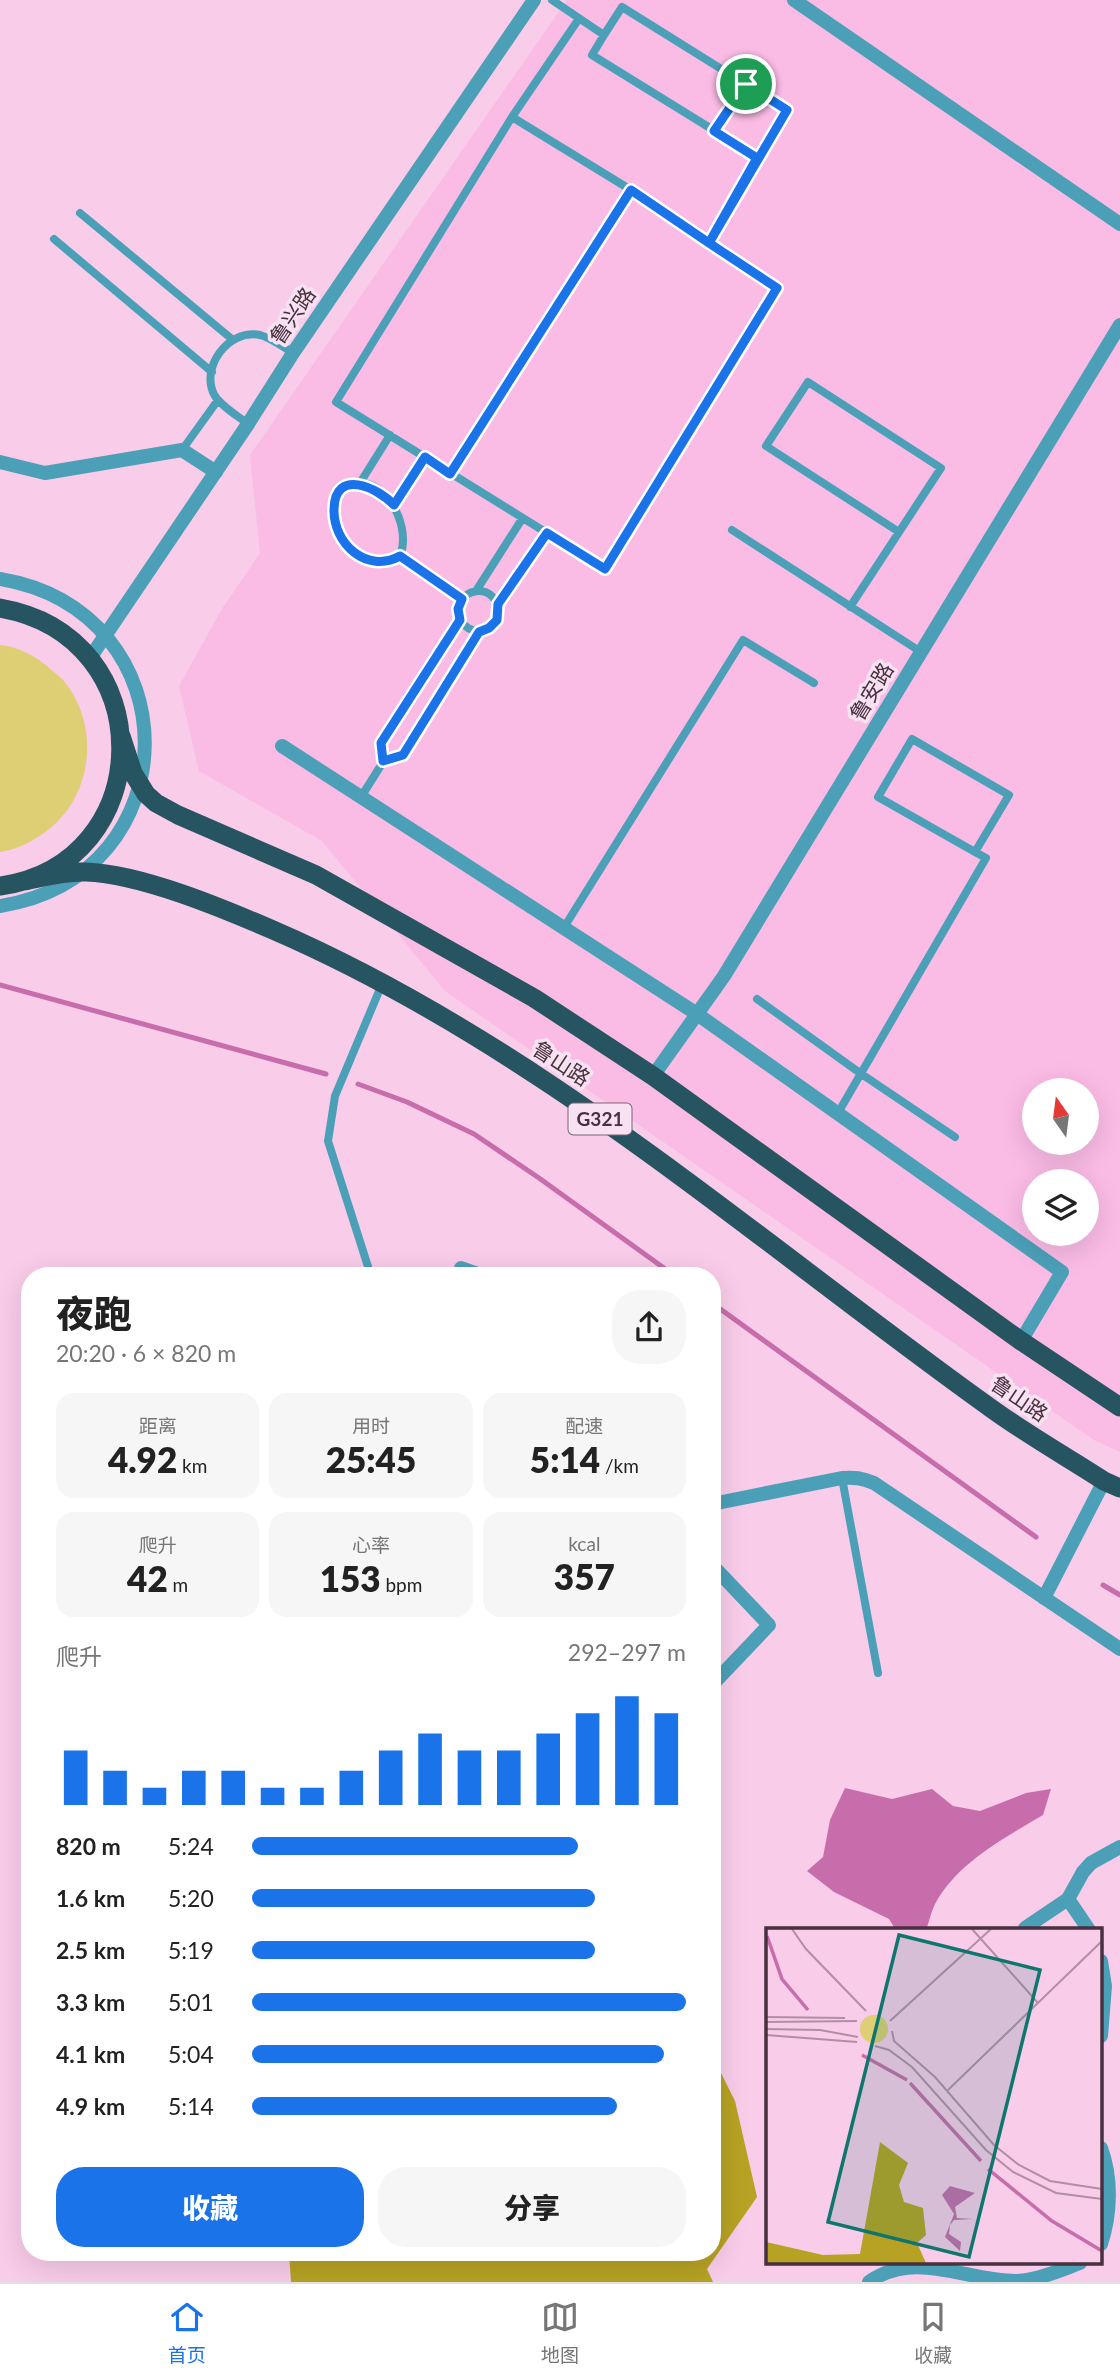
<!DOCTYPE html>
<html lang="zh">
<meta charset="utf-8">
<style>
body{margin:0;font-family:Lato,"Noto Sans SC",sans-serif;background:#f6f6f6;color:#222;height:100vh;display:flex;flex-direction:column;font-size:26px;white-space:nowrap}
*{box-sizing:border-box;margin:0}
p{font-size:23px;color:#767676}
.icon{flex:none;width:38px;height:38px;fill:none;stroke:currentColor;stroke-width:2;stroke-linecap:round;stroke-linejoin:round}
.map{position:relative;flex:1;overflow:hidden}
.sheet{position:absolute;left:21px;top:1267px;width:700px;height:994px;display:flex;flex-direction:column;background:#fff;border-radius:28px;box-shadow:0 7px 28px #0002}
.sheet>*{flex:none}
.needle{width:46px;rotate:346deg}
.tools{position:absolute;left:1022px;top:1078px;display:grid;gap:14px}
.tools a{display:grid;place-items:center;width:77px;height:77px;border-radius:50%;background:#fff;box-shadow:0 7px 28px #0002;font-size:35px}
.pin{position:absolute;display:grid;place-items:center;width:60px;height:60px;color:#fff;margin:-30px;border:4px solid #fff;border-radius:50%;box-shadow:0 2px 7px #0007}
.round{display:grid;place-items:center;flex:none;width:74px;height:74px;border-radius:28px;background:#f6f6f6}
.summary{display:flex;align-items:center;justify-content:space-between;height:119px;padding:0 35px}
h1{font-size:38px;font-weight:800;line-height:52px}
.figures{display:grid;grid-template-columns:repeat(3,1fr);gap:10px;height:119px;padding:7px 35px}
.figures div{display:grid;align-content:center;border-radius:18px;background:#f6f6f6;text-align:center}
.figures b{font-size:35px;font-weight:800}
.figures small{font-size:19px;font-weight:400}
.figures p{font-size:19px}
.chart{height:196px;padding:14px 35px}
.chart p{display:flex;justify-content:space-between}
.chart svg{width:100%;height:126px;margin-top:7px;stroke:#1a73e8;stroke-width:6}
.cta{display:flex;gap:14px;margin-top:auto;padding:14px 35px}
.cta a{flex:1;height:80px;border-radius:28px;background:#1a73e8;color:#fff;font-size:28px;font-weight:800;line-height:80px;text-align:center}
.cta a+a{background:#f6f6f6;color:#222}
ul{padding:0 35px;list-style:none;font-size:23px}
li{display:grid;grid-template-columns:112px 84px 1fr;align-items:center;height:52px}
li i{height:18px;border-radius:9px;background:#1a73e8}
.tab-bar{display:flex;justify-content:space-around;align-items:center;height:98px;border-top:2px solid #e0e0e0;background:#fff;font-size:19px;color:#767676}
.tab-bar a{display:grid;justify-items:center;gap:4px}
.tab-bar .selected{color:#1a73e8}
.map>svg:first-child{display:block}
</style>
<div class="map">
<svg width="1120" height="2282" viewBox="0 0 1120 2282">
<rect width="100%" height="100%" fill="#f9cce9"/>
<path fill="#fabbe5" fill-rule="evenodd" d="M567,0H1120V1452L1094,1440L445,991L322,841L199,771L179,686L222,609L260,553L250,455ZM1034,1090H1087V1143H1034ZM1034,1181H1087V1234H1034Z"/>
<path fill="#dece74" d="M0,645C16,646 36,656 48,667C53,672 60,676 64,681C98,723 94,786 56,823C41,837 21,849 0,852Z"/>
<path fill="#b7a224" d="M712,2055L735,2101L757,2197L707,2269L713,2282H291L289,2252H712Z"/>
<path fill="#c76dac" d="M845,1788L892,1799L932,1789L953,1806L980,1811L1026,1793L1051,1789L1043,1815C1004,1838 957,1863 935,1904C931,1912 929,1922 926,1930H896L889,1919L834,1892L807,1871L823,1857L830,1820Z"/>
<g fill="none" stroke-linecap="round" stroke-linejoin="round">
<path stroke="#c76dac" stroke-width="5" d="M0,985L326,1074
M358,1084L407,1102L474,1134L539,1178L675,1276
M712,1303L1036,1537
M1103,1585L1120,1595"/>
<path stroke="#4ba0b8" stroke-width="8" d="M552,0L604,35L622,7L787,110L757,157L592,55L604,35
M512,117L631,190L777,288L605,569L336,402Z
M512,117L578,20
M714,131L746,84
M80,213L233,340
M54,239L212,372
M709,243L757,157
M248,424C238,416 222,407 215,396C199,369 228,328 260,335C271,338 283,347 293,353
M182,450L218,400
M450,474L631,190
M360,483L390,435
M394,504L425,457
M732,530L921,652
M400,556C359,578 316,525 341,490C376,462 414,521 400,556L462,599
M476,591L522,519
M498,604L547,533
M850,607L941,468L808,382L766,446L899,532
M383,762L381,743L460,620C450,585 501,580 498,615C491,634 471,636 460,620
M361,797L383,762L403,755L479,632
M563,929L743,640L814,683
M757,999L860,1073L955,1137
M838,1113L986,858L975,852L878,797L912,739L1009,795L975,852
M371,1276L328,1141L335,1096L382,984
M842,1478L878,1673"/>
<path stroke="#4ba0b8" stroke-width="14" d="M0,462L45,473L182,450L216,472
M282,746L697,1014L1062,1272L1021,1341
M461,1268L484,1276
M712,1504L842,1478C854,1477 862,1478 874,1483L1120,1649
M712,1565L769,1625L712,1685
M1044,1598L1104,1481
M1068,1899L1089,1930
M1025,1928L1068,1899L1083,1872L1091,1863L1120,1847
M1101,1961L1105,1986L1101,2036
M1101,2148C1112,2178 1111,2214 1101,2244
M869,2282C916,2249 968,2282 1017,2281C1038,2280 1061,2270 1080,2263"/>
<path stroke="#4ba0b8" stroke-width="14" d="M794,0L1120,224
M0,579C194,612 192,876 0,906
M90,658L248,424L293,353L534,0
M653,1076L724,976L1120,325"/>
<path stroke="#265461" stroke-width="19" d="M0,608C163,636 159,864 0,886
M121,736L133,773L146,794L156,803L178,815L316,875L534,998L653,1076L1021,1341L1120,1407
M24,881C44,877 65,871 86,872C141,874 222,908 273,930C539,1045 758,1242 992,1409C1028,1435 1067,1457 1104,1481L1120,1488"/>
</g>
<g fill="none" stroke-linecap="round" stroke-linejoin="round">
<g stroke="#fff" stroke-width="14">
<path id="route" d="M746,84L787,110L709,243L631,190L450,474L425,457L394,505C377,487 335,468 334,509C333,544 367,574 400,556L462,599L458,609L460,620L381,743L383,761L403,755L479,632L489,628L497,620L498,604L547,533L605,569L777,288L709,243L757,158L714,131L746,84"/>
</g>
<use href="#route" stroke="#1a73e8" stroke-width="9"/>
</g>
<g text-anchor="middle" stroke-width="7" stroke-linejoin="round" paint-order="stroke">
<rect fill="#f8e1f0" stroke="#7c6574" stroke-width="2" x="568.5" y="1103.5" width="63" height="31" rx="5"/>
<g font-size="19" font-weight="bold" fill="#47303f">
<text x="600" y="1126">G321</text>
</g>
<g font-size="21" fill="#47303f" stroke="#f8e1f0">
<text transform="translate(293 316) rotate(-56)" y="7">鲁兴路</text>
<text transform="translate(872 692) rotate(-59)" y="7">鲁安路</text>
<text transform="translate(561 1064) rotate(33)" y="7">鲁山路</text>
<text transform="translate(1019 1399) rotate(34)" y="7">鲁山路</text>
</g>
</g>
<g transform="translate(766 1928)">
<rect width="336" height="336" fill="#f9cce9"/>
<path d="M94 101a14 14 0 1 1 28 0a14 14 0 1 1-28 0Z" fill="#dece74"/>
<path d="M114,214L142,235L133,257L138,274L157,280L160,307L151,315L160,335H0V314L57,327L94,326Z" fill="#b7a224"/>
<path d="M184,258L209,265L189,279L191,290L207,291L188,292L184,297L183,306L195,314L194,323L179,309L188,286L176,267Z" fill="#c76dac"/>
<path fill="none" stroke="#c76dac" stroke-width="3.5" d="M1,8L16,51L42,82M96,127L141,152M144,155L215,233M222,241L286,293L336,323"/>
<path fill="none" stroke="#b28ea5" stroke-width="2" d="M26,1L40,21L100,83M206,1L272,75M0,89L79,90M124,93L225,1M0,94L91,93M0,101L54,102L92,109M126,103L128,113L169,149L228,217L253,237L284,253L336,261M0,107L91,114M109,118L123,122L146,139L220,222L247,244L290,265L336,271M182,162L336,13"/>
<path fill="#0f766e" fill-opacity="0.15" stroke="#0f766e" stroke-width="3.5" d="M133,7L274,42L203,329L62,294Z"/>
<rect width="336" height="336" fill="none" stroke="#47303f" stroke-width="3.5"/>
</g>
</svg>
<div class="tools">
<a><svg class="needle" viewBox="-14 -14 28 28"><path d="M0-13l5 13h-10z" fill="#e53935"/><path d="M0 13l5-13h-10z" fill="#767676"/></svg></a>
<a><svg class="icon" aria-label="layers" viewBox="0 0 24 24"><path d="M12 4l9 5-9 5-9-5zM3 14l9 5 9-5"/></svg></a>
</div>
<div class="pin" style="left:746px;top:84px;background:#1e9e55"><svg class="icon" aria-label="arrive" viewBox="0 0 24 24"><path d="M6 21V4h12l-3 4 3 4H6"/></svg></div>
<section class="sheet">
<div class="summary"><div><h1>夜跑</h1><p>20:20 · 6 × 820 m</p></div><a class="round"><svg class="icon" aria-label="share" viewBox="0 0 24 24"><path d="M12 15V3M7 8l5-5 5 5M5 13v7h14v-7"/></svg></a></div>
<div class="figures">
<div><p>距离</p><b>4.92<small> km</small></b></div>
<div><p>用时</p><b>25:45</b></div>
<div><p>配速</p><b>5:14<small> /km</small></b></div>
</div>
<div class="figures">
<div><p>爬升</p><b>42<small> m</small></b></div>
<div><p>心率</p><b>153<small> bpm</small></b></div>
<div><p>kcal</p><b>357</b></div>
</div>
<div class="chart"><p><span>爬升</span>292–297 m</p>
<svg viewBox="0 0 160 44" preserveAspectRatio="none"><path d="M5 44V25M15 44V32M25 44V38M35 44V32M45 44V32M55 44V38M65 44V38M75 44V32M85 44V25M95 44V19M105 44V25M115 44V25M125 44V19M135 44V12M145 44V6M155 44V12"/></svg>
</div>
<ul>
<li><b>820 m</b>5:24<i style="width:75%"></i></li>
<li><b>1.6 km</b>5:20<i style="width:79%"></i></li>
<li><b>2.5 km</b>5:19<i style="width:79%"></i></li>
<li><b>3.3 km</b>5:01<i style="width:100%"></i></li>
<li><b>4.1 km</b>5:04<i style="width:95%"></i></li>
<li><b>4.9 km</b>5:14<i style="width:84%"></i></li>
</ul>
<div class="cta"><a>收藏</a><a>分享</a></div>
</section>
</div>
<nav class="tab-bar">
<a class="selected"><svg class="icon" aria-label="home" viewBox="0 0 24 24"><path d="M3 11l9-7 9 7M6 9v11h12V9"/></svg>首页</a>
<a><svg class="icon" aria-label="map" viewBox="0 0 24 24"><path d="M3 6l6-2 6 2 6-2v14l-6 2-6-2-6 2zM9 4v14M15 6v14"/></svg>地图</a>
<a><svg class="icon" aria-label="saved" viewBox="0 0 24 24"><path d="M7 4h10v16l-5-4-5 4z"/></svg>收藏</a>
</nav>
